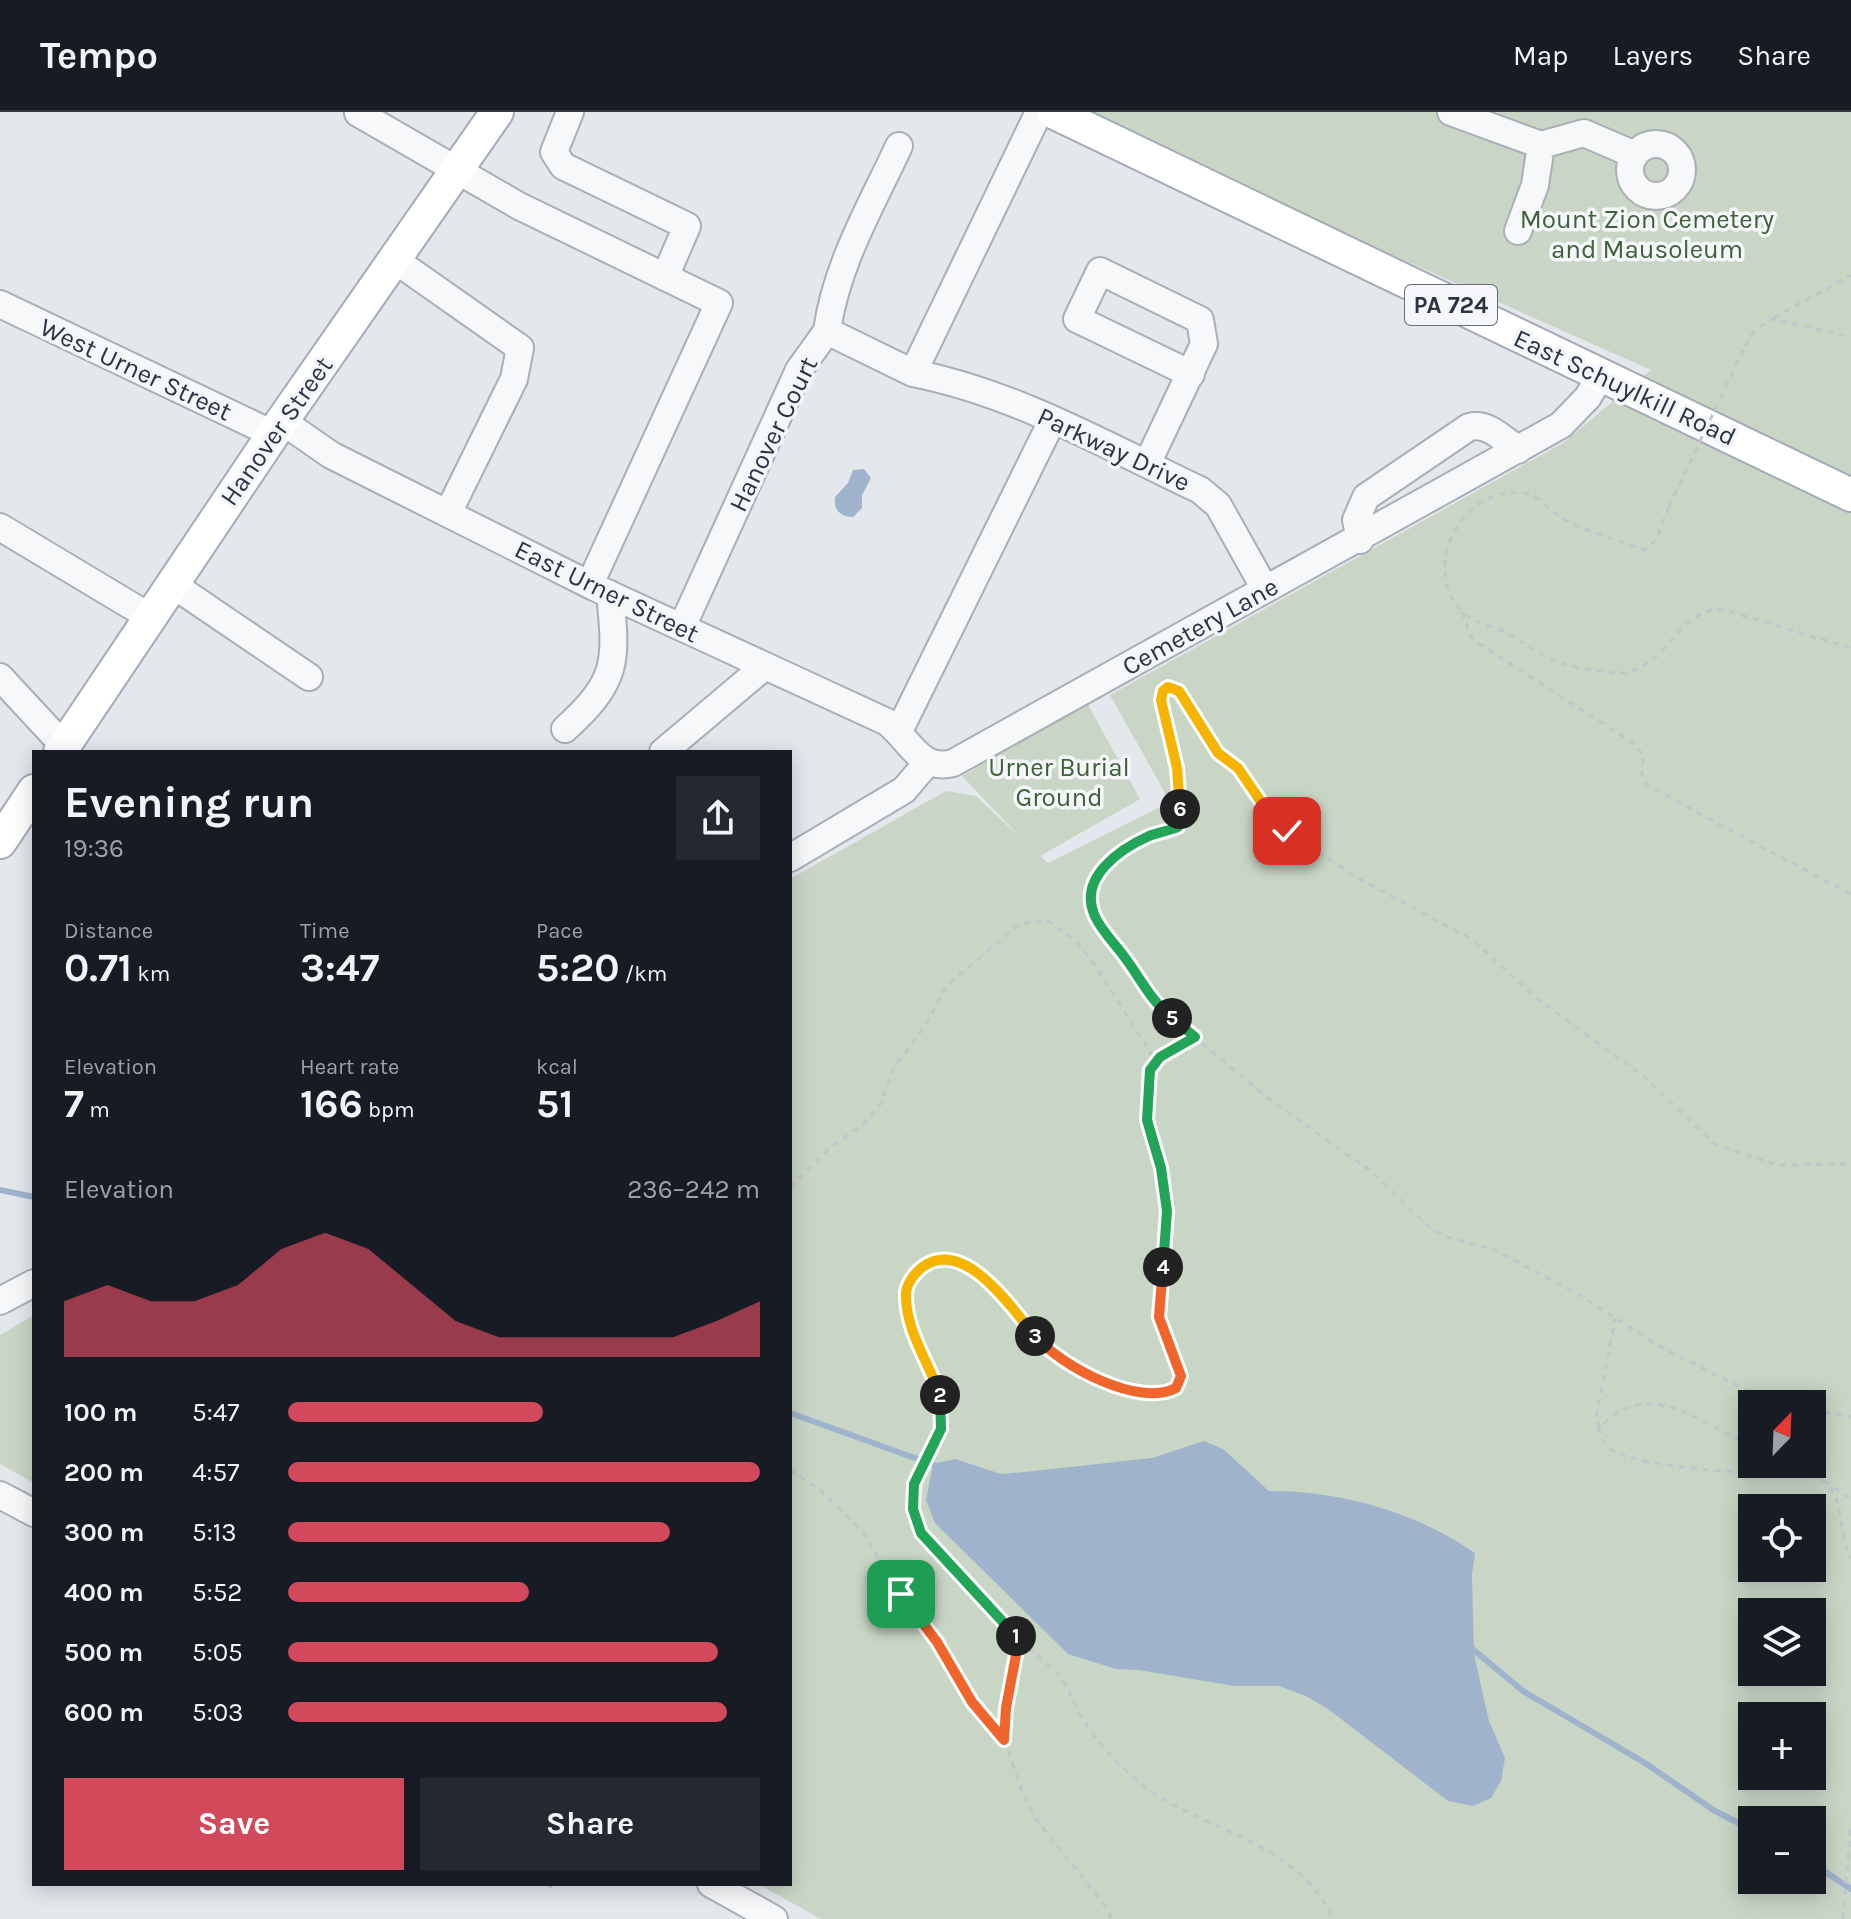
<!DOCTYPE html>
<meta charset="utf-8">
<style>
body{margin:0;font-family:Karla,sans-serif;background:#242831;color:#f1f3f6;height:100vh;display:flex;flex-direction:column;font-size:30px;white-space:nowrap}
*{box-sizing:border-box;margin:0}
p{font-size:26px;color:#9ea1a6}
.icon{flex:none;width:44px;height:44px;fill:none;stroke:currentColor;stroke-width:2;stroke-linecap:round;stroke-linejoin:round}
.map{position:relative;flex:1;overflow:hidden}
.side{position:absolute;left:32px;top:638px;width:760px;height:1136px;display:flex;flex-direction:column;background:#171b24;border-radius:0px;box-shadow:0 4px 20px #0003}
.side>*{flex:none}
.needle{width:52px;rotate:23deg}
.controls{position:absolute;left:1738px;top:1278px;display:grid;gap:16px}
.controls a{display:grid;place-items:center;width:88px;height:88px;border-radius:0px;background:#171b24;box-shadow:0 4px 20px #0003;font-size:40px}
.pin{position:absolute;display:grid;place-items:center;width:68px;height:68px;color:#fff;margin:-34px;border-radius:16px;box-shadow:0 4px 12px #0006}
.km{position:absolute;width:40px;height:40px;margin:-20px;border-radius:50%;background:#222;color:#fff;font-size:22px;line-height:40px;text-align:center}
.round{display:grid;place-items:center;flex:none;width:84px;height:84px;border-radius:0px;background:#242831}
.headline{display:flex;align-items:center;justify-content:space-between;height:136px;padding:0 32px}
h1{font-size:44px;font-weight:700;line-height:60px}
.metrics{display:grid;grid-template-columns:repeat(3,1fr);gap:12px;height:136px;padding:8px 32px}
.metrics div{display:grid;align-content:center}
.metrics b{font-size:40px;font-weight:700}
.metrics small{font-size:22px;font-weight:400}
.metrics p{font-size:22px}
.chart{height:224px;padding:16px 32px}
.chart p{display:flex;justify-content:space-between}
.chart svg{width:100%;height:144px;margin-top:8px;fill:#d1495b;opacity:.7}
.primary-button{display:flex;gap:16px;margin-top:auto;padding:16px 32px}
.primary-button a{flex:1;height:92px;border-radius:0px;background:#d1495b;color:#fff;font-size:32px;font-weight:700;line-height:92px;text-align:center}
.primary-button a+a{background:#242831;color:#f1f3f6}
ul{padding:0 32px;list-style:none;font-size:26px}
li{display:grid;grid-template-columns:128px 96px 1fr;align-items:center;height:60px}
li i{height:20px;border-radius:10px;background:#d1495b}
header{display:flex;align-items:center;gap:48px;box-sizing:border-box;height:112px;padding:0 40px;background:#171b24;border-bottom:2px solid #363941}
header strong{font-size:38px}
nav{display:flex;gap:44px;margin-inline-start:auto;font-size:28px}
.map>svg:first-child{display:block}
</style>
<header>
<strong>Tempo</strong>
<nav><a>Map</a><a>Layers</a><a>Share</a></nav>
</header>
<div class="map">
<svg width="1851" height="1807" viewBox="0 0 1851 1807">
<rect width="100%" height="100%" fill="#e4e7ec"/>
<path fill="#c9d6c5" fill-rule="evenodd" d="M1079,0H1851V1807H821L758,1772H790V767L946,679L976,684L1022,727L962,664L1087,591L1140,687L1040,744L1048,751L1170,690L1110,583L1563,331L1651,258L1141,31ZM1752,1292H1812V1352H1752ZM1752,1396H1812V1456H1752ZM1752,1500H1812V1560H1752ZM1752,1604H1812V1664H1752ZM1752,1708H1812V1768H1752Z
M34,1203V1371L0,1352V1223Z"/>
<path fill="#9fb4cc" d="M864,357L871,366L862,383V396L853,405C840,405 833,397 835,385L848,371L853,358Z
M1204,1329L1223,1337L1269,1379C1341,1379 1416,1400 1475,1441L1472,1463L1474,1542L1489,1609L1505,1646L1501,1669L1491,1686L1473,1694L1448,1689L1328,1597L1306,1584L1279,1574H1234L1139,1558L1116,1557L1068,1542L935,1411L926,1388L933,1352L955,1347L1001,1362L1034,1359L1152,1346Z"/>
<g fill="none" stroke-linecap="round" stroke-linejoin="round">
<path stroke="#9fb4cc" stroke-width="6" d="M0,1078L34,1085
M790,1301L937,1354
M1469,1534L1523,1579L1645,1651L1715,1699L1752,1718
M1812,1751L1851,1777"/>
<g stroke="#a9aeb7" stroke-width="30">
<path id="minor" d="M570,0L554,40L563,54L687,114L665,165
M1451,0L1541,33L1584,21L1635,43
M358,1L519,94L719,191L590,472
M1630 58a26 26 0 1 1 52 0a26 26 0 1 1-52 0Z
M1518,119L1535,73L1541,33
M395,148L520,236L514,267L448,401
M0,192L273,322
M827,219C836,153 871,94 899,34
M913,261C1015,281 1107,334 1200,378L1218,393L1265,477
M282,309L331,343L594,475L887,610C910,628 920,660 953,651L1561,313L1588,285L1601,262
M1147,352L1204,232L1200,208L1100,159L1077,207L1191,262
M0,415L150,505
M1360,428L1356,408L1366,385L1469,315C1488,310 1503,327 1518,338
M172,472L309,565
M682,515L799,258L827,219L913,261L1039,0
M0,565L64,634
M565,617C618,569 617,550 610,482
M899,619L1052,309
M663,640L765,554
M790,746L904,678L927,651
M0,1189L34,1171
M0,1383L34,1401
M711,1772L774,1807"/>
</g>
<g stroke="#a3abb8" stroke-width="36">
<path id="major" d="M1053,0L1851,383
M60,640L282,309L497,0
M0,730L34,679"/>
</g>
<path stroke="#c2c5cb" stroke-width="3" stroke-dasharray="6 6" stroke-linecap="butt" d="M1774,206L1851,163
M1745,234L1756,217L1772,207L1851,225
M1669,395L1656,428L1644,438C1617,427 1584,420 1559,404C1548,397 1538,383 1524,381C1464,373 1419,453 1461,498C1472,510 1491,514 1505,520C1519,527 1532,538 1546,545C1562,553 1587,558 1605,560C1666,570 1672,498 1721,497L1851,536
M1462,500L1472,527L1636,633L1644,646C1640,659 1641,666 1650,675C1717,711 1784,747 1851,782
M1150,958L1160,945L1195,925
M790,1075L830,1036L865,1011L881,991L893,957L927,911L947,873L1020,812L1047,808L1076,829L1098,858L1151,941L1147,1008L1161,1056L1167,1099L1159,1205L1181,1264L1176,1276C1155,1288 1140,1282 1119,1274C1093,1264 1066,1253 1045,1234C1014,1207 982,1132 930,1151C883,1169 918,1229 930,1257C937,1275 947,1296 942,1316C932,1351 895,1383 922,1422C944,1454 992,1502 1021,1529C1033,1541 1050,1552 1061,1566C1070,1577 1073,1591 1080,1603C1096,1629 1117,1652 1140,1671C1203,1721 1296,1726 1333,1807
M1783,1292L1750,1280L1664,1237L1576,1181L1493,1137L1447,1125L1431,1117L1372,1060L1268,986L1157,894L1094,802L1091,784L1095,768L1119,742L1151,723L1178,715L1177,656L1161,588L1163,579L1168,575L1179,579L1218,641L1238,656L1268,700L1287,719L1356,765L1473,828L1535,885L1643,964L1716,1033L1777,1053L1851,1052
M1812,1298L1851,1305
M1599,1316L1596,1306L1615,1207
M1752,1332C1699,1314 1652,1261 1599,1316C1600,1324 1603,1332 1610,1337C1632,1352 1708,1358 1736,1360C1761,1361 1800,1353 1821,1368C1847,1385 1837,1423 1851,1446
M1801,1352L1818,1365
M790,1358L819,1377L863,1420L890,1467L948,1547L972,1590L1004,1628L1021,1677L1036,1707L1106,1795L1112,1807
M1824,1369L1851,1387
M1004,1626L1006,1596L1019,1527
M547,1772L555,1777
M1843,1807L1851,1711"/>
<use href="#minor" stroke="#f7f8fa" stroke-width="26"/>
<use href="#major" stroke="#fff" stroke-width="32"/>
<path stroke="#c2c5cb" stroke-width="3" stroke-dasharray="6 6" stroke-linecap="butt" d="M1669,395L1745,234"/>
</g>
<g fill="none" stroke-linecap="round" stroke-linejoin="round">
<g stroke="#fff" stroke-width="16">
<path id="split-1" d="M901,1482L937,1530L972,1590L1004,1628L1006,1596L1019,1527L1016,1524"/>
</g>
<g stroke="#fff" stroke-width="16">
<path id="split-2" d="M940,1283L941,1317L914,1372L913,1397L921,1421L1016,1524"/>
</g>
<g stroke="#fff" stroke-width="16">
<path id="split-3" d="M940,1283C929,1251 906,1219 906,1184C905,1173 915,1160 924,1154C966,1126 1013,1198 1035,1224"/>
</g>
<g stroke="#fff" stroke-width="16">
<path id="split-4" d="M1035,1224C1061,1254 1139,1296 1176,1276L1181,1264L1159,1205L1163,1155"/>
</g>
<g stroke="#fff" stroke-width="16">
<path id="split-5" d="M1163,1155L1167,1099L1161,1056L1147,1008L1150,958L1160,945L1195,925L1172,906"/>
</g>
<g stroke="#fff" stroke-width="16">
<path id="split-6" d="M1172,906C1150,888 1140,865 1123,843C1114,831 1100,817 1094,802C1079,765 1120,737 1149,724C1159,720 1169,719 1178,715L1180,697"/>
</g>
<g stroke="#fff" stroke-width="16">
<path id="split-7" d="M1180,697L1177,656L1161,588L1163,579L1168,575L1179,579L1218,641L1238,656L1268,700L1287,719"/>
</g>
<use href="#split-1" stroke="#f0652b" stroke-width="10"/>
<use href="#split-2" stroke="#22a559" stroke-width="10"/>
<use href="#split-3" stroke="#f5b400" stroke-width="10"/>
<use href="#split-4" stroke="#f0652b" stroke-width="10"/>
<use href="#split-5" stroke="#22a559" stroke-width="10"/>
<use href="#split-6" stroke="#22a559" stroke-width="10"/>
<use href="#split-7" stroke="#f5b400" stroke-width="10"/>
</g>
<g text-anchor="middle" stroke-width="7" stroke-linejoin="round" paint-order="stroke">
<rect fill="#f4f6f9" stroke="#676e7b" stroke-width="2" x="1405" y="173" width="92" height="40" rx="6"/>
<g font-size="24" font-weight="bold" fill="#2b3445">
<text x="1451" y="201">PA 724</text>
</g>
<g font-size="26" fill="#3f6138" stroke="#f4f6f9">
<text x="1647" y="116">Mount Zion Cemetery<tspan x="1647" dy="30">and Mausoleum</tspan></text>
<text x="1059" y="664">Urner Burial<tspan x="1059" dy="30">Ground</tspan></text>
</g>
<g font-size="26" fill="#2b3445" stroke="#f4f6f9">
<text transform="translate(136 257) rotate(25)" y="9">West Urner Street</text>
<text transform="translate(1625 275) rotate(25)" y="9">East Schuylkill Road</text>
<text transform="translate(276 319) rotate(-55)" y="9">Hanover Street</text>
<text transform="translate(773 322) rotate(-64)" y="9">Hanover Court</text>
<text transform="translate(1114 337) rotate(25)" y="9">Parkway Drive</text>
<text transform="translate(607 479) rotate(26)" y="9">East Urner Street</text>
<text transform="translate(1200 514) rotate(-29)" y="9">Cemetery Lane</text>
</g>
</g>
</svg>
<div class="controls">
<a><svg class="needle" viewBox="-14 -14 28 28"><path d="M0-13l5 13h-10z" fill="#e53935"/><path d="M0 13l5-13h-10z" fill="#9ea1a6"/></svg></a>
<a><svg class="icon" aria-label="locate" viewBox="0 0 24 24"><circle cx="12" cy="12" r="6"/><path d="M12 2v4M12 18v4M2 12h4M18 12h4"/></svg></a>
<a><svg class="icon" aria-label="layers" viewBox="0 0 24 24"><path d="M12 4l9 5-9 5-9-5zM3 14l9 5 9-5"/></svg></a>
<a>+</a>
<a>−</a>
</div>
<div class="pin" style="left:901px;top:1482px;background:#1e9e55"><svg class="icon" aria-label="arrive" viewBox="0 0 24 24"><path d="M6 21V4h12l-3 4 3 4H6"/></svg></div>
<div class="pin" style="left:1287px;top:719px;background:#d93025"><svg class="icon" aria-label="check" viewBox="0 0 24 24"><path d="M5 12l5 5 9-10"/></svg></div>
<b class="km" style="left:1016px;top:1524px">1</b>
<b class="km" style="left:940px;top:1283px">2</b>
<b class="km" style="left:1035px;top:1224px">3</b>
<b class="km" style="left:1163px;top:1155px">4</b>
<b class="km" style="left:1172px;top:906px">5</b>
<b class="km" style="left:1180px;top:697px">6</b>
<section class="side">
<div class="headline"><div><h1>Evening run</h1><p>19:36</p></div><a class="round"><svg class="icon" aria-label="share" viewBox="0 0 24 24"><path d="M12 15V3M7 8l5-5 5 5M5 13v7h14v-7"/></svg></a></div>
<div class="metrics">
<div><p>Distance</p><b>0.71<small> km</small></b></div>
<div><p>Time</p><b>3:47</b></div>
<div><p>Pace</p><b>5:20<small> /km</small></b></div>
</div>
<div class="metrics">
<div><p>Elevation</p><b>7<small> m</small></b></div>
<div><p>Heart rate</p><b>166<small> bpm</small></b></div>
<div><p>kcal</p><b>51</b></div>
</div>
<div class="chart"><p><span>Elevation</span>236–242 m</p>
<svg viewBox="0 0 160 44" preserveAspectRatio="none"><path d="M0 44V27L10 22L20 27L30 27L40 22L50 11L60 6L70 11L80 22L90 33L100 38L110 38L120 38L130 38L140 38L150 33L160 27V44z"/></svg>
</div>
<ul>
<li><b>100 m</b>5:47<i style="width:54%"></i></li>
<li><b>200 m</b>4:57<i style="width:100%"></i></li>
<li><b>300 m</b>5:13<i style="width:81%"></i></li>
<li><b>400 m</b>5:52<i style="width:51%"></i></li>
<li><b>500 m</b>5:05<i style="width:91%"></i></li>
<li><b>600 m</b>5:03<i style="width:93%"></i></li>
</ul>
<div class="primary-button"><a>Save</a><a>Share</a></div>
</section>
</div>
